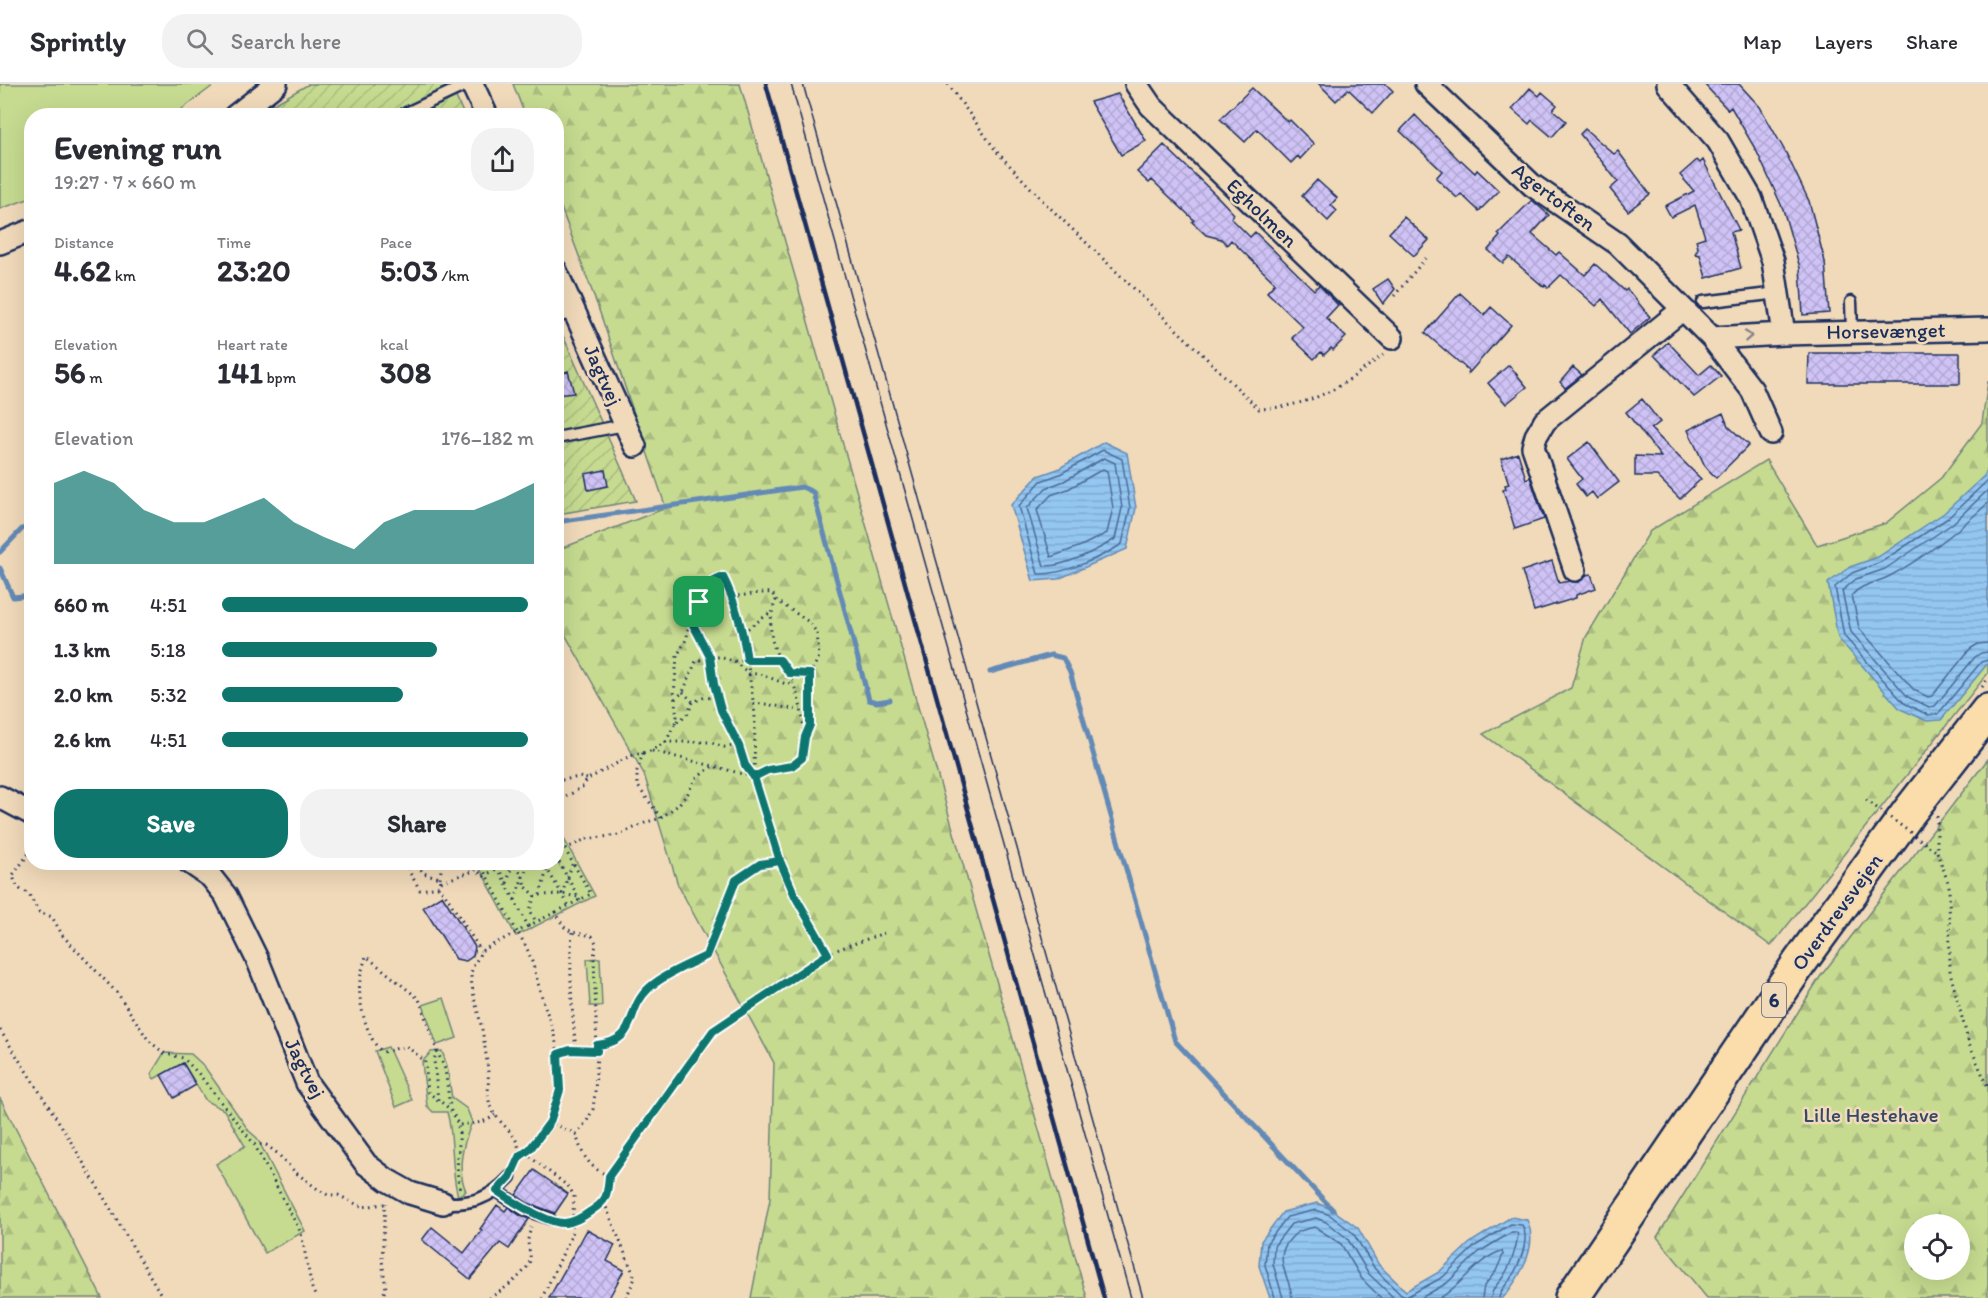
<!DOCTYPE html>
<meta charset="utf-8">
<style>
body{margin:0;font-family:Itim,sans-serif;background:#f2f2f3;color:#2b2b33;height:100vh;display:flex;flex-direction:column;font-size:22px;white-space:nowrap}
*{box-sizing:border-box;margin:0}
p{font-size:20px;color:#7c7c81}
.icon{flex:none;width:33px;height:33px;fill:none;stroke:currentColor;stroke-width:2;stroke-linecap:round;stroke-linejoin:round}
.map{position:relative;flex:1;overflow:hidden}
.panel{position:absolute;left:24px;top:24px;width:540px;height:762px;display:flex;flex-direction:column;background:#fff;border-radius:24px;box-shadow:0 6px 24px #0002}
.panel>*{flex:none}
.controls{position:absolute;left:1904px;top:1130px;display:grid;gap:12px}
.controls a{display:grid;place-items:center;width:66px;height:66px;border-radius:50%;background:#fff;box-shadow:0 6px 24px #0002;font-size:30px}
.pin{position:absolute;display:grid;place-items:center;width:51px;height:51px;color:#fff;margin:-26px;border-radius:12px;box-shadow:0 3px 9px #0006}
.round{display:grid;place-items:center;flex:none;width:63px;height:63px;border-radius:24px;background:#f2f2f3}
.overview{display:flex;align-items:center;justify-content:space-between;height:102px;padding:0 30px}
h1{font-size:33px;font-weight:700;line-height:45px}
.stats{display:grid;grid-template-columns:repeat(3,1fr);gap:9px;height:102px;padding:6px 30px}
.stats div{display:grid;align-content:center}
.stats b{font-size:30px;font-weight:700}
.stats small{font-size:16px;font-weight:400}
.stats p{font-size:16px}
.chart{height:168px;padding:12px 30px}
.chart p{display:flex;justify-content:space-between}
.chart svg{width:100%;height:108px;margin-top:6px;fill:#0f766e;opacity:.7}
.action{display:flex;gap:12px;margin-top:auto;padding:12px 30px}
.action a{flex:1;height:69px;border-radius:24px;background:#0f766e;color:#fff;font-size:24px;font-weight:700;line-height:69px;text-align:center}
.action a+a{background:#f2f2f3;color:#2b2b33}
ul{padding:0 30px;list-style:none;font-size:20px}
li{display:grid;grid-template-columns:96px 72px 1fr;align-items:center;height:45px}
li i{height:15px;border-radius:8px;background:#0f766e}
header{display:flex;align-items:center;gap:36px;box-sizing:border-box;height:84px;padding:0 30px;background:#fff;border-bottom:2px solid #e1e1e2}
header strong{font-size:28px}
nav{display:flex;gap:33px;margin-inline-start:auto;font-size:21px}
.search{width:420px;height:54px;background:#f2f2f3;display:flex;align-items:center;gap:15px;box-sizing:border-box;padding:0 21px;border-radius:24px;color:#7c7c81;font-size:22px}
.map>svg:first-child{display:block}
</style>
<header>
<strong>Sprintly</strong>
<div class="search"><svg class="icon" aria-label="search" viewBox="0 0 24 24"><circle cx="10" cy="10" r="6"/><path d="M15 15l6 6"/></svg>Search here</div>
<nav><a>Map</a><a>Layers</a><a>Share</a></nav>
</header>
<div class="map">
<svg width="1988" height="1214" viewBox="0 0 1988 1214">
<defs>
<pattern id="forest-firs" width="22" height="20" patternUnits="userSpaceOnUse" patternTransform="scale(1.5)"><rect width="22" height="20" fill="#c6db90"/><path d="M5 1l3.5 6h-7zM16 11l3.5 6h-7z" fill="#aabc7f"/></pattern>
<pattern id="garden-furrows" width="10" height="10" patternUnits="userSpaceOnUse" patternTransform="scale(1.5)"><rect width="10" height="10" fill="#c6db90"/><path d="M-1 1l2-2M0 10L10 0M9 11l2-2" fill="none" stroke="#aabc7f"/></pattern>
<pattern id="water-rules" width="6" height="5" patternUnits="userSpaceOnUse" patternTransform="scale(1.5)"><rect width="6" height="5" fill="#93c6f0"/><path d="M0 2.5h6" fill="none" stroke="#7eaad0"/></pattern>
<pattern id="building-cross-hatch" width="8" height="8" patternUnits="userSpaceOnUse" patternTransform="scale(1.5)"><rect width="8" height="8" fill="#cfc2f4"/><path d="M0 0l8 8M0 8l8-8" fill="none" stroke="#b1a7d4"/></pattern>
</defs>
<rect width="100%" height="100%" fill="#f1daba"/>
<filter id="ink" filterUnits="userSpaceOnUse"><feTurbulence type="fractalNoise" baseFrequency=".0167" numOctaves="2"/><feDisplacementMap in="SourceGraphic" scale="12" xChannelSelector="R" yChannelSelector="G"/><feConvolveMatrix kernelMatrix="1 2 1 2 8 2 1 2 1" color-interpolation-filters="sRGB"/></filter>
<g filter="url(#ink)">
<path fill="#c6db90" stroke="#708577" stroke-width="1.5" d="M0,0H213L214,1L174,31L32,32L31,114L0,125Z
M557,742L595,812L516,852L477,779L556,778Z
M600,874L602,922H590L587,875Z
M444,914L457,954L437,961L423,921Z
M388,963L412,1016L396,1023L375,967Z
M442,967L447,982L452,1014L467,1025L472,1038C463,1060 456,1084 466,1107L458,1112C450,1085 455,1056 447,1028H433L427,1022L422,978L431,968Z
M164,969L191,970L204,982L249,1047L257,1054L305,1147L265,1169L216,1080L245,1062L224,1026L206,1017L183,979L154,995L151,990Z"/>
<path fill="url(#forest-firs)" stroke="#708577" stroke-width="1.5" fill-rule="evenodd" d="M513,0H740L1087,1214H751L770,1115L774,979L678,801L644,690L557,536V466L666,424L598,223L557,113L556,32L525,31Z
M1988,297V589L1771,862L1483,650L1571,604L1586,553L1650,447L1766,376L1817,461L1886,439L1941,394L1982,339Z
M1988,675V1214H1707L1657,1153L1820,893ZM1914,1140H1959V1185H1914Z
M0,1014L102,1214H0Z"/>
<path fill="url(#garden-furrows)" stroke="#708577" stroke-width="1.5" d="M309,0H450L464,31L253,32Z
M557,238L636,417L557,430Z"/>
<path fill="url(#water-rules)" stroke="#638ab6" stroke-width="1.5" d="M1104,358L1127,369L1136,424L1127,465L1058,495L1033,497L1011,421L1038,392L1058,385Z
M1988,384V579L1941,636L1927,637L1900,625L1838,554L1828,499L1850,483L1878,473L1944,429L1984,392Z
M1317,1119L1333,1126L1358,1144L1379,1181L1406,1207L1439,1188L1471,1158L1511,1133L1527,1136C1539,1162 1520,1193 1503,1214H1270L1259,1182L1261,1157L1283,1128Z"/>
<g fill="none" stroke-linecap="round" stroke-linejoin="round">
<path stroke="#4b6b98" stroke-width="1.5" d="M1103,366L1122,375L1130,424L1122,460C1100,474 1063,491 1038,490L1019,422L1041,397L1060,390Z
M1104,374L1115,379L1122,424L1115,455C1098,466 1064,483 1044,482L1027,424L1046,404L1064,397Z
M1103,385L1107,387L1113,424L1107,449L1081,462L1051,473L1037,426L1051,411L1068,405Z
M1988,396L1948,434L1881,478L1852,489L1835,503L1844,552L1904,619L1928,631L1938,630L1981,578L1988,576
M1988,406L1952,440L1885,485L1856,495L1842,507L1851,548L1908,613L1929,623L1935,622L1975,573L1981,569L1988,568
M1988,419C1958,447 1925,473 1890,492C1877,499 1861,500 1852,511L1859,544L1914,606L1928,613L1932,612L1970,565L1978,560L1988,559
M1275,1214L1265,1181L1267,1159L1287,1133L1316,1126L1330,1131L1353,1149L1375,1185L1401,1211L1406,1213L1443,1193L1475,1162L1511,1140L1522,1141C1531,1156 1518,1184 1509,1197C1504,1203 1500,1207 1499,1214
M1283,1214L1273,1180L1274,1162L1291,1140L1316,1134L1326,1138L1347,1154L1369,1190L1394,1214
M1292,1214C1291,1195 1274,1177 1287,1159C1297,1146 1299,1147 1315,1143L1341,1160L1362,1195L1381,1214
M1421,1214L1447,1199L1479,1168L1512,1148H1516L1518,1151C1516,1165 1511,1181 1503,1193C1498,1200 1492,1204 1491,1214
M1440,1214C1461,1202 1479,1173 1502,1167L1503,1171L1496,1187L1484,1202L1482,1214"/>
<path stroke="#638ab6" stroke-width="5" d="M556,438L802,403L813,408L869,616L877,618L890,616
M0,468L22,445L32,441
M0,484L13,513L32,511
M990,588L1051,571L1063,574L1070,588L1175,957L1333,1126"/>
</g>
<path fill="url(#building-cross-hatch)" stroke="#1b2f5e" stroke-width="1.5" d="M1319,0H1386L1393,7L1373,29L1348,5L1336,17Z
M1704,0H1739L1760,23L1786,69L1809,117L1825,178L1829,229L1803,231L1800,184L1783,125L1757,68L1731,23L1728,26Z
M1252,4L1288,38L1290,36L1314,60L1300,75L1298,72L1291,79L1257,45L1245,58L1220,35Z
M1530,4L1539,12L1542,8L1557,21L1553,26L1566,37L1552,53L1532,36L1529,40L1512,25Z
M1118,10L1146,57L1121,71L1090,18Z
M1415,31L1460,77L1461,76L1475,89L1477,86L1499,107L1479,127L1461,110L1457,114L1436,94L1442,87L1400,47Z
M1585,45L1614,70L1618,67L1650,110L1628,127L1610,105L1618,98L1580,50Z
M1164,61L1220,115L1234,130L1231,134L1250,153L1255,148L1314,206L1319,201L1338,221L1326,234L1346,253L1333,266L1331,264L1324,271L1321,268L1314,275L1292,254L1303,243L1267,208L1275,199L1231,156L1227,161L1221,155L1206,151L1192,138L1194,136L1152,96L1149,99L1137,88Z
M1697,76L1700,79L1703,76L1739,146L1731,148L1741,184L1706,194L1700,171L1695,170L1698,164L1696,156L1705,153L1695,121L1671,133L1665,122L1694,107L1680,91Z
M1317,96L1337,114L1331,121L1337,127L1328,137L1302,112Z
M1532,116L1549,131L1532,150L1556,171L1559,168L1585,191L1595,180L1625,207L1627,205L1650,233L1630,250L1602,215L1596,222L1561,191L1548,204L1545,201L1544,203L1509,173L1503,179L1488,166L1500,152L1498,150Z
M1404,133L1429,156L1414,172L1389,149Z
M1388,195L1395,205L1383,220L1373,205Z
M1460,209L1484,231L1491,223L1511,241L1468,290V286L1425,249Z
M1668,258L1699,291L1711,281L1721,292L1694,313L1654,271Z
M1809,269H1960V300H1808Z
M1509,281L1527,303L1506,320L1488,299Z
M1573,283L1582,291L1565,304L1560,298Z
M568,287L574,309L556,311V291Z
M1642,315L1660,338L1651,345L1701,395L1680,415L1657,392H1635V372L1661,373L1626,328Z
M1723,329L1728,342L1749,361L1716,394L1705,382L1688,346Z
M1589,358L1619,398L1597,415L1592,408L1586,413L1576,400L1582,395L1567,375Z
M1518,369L1526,395L1530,393L1544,435L1515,445L1503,406L1506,405L1505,401L1509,400L1501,375Z
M605,386L608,402L588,406L585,390Z
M1552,477L1559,499L1569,497L1579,498L1586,491L1591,490L1596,504L1576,511V514L1534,527L1522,487Z
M442,811L475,863L473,872L466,877L456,875L423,823Z
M183,979L196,1001L174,1014L161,991Z
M534,1086L568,1110L555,1129L528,1119L516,1111Z
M497,1121L505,1127L508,1123L521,1132L529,1135L509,1165L500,1159L470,1195L422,1156L432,1143L464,1169L482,1146L480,1145Z
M587,1146L615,1161L607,1177L624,1186L609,1214H549Z"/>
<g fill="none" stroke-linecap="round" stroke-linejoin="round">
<g stroke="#1b2f5e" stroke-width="15">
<path id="lane" d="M400,32L468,0
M1703,218L1778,209
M1851,218L1852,247
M556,233L575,228
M556,354L625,341
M497,1107L525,1126L549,1134
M443,1119C473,1120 489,1115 510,1093"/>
</g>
<g stroke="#1b2f5e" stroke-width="26">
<path id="street" d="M472,0L487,32
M1136,0L1151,22L1392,254
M1426,0L1532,101L1618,160L1712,254L1752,306L1771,349
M1668,0L1718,57L1751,114L1773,177L1784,250L1988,245
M235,32L276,0
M0,159L32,146
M556,187L635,362
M1712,254L1784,250
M1575,486L1533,363L1536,352L1545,337L1683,225
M0,713L32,730
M189,778L211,793L226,812L258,877L307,999L366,1080L387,1096L410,1109L443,1119"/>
</g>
<g stroke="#1b2f5e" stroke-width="38">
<path id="primary" d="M1572,1214L1800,878L1909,728L1988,627"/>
</g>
<path stroke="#1b2f5e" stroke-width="3" stroke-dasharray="1.5 4.5" stroke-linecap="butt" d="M948,0L997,68L1044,118L1259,325C1279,324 1301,320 1319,312C1342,303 1364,285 1383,271
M1394,212L1426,174
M732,512C746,512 757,508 772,509L776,516C768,535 769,558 780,576
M776,516L809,538L817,549L819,573L810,590V641L805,652
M743,548L771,528
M734,578L749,589L763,591L786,600L793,599L789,589
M1982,603L1988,595
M683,608L693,618
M675,615L683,608L696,577L710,573H719L733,577L780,576L789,589L810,590
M753,620C770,618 784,626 801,625
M675,639L677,632L674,611L677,572L687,554L689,534
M666,658L675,639L687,631L693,618L705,613L718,615
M652,667L713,682
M643,669L637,687V701L661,734
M754,693L745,681L739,662L721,626L710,573L689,533C701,516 702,501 723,493L732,512L735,526L743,548L755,630L754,693L780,777
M556,697L579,693L588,695
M556,719L582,703L588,695L630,672L650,667L666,658H709L724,663L739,662
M1937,732V768L1949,801L1950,888L1969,960L1988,1003
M32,765L13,791L15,799L20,805L28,809L39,828L52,833L63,852L118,910L149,957L164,969L183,974L198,989L254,1060L301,1149L312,1204L316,1214
M565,765L586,755L619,751L647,738L661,734L678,721L688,709L695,695L713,682L754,693L768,686L792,682L802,674C806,648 803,623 793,599
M556,773L580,816
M408,778L410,789L420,806L438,803L445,810L481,867
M412,778L418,781L423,789L440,794L441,798
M474,778L476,786L484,792L498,784V778
M479,778L517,848L528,842
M495,778L528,842L556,828L563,842L572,848L592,852L596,859L594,873L597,967L595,1009L593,1025L587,1037L576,1050L550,1038
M512,778L523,792L525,802L535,811L530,826L536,838
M535,778L547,785L569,822
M440,794L442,778
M507,799L512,780
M438,803L441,798L476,786
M562,810L573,778
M540,811L547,785L551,780L560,781
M540,811L562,810L578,813
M515,816L523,792L530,778
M556,828L591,810L556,750
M572,848C569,888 572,926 576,966
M0,946L64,1046L163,1214
M597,961C641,956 623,928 649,904C663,891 689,880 706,872L736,796L760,780L780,777L795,812L828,869
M437,967L434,976L438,1016C475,1039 450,1071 460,1104
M438,1016L428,1008L425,977L406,962L383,968C367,958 357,914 360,896C361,888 364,880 366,872L419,915L437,967L445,985L450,1023
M460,1041C473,1039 484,1040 495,1031
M576,1050C582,1071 588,1083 609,1092
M254,1060L266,1061L277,1069L295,1088L319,1106L328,1111H338L362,1123L385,1120
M525,1069L569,1103L574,1112L572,1150L542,1214
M519,1073C553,1048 565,1010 558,970L570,966L597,967
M515,1080C530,1053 496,1042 490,1021C487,1011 489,999 488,988C487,976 485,964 483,951C480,932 472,912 471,892C471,882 478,876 481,867L517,848C531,866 535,889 541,910C547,930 555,949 558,970
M604,1118L635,1194L626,1214
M562,1139C574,1138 598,1127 605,1116C609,1110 608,1100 609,1092L713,947L828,869L884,849
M381,1214L386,1205L382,1176L385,1119
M489,1214C499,1209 529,1188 530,1176C531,1170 528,1163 528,1157C528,1153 530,1148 531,1143"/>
<use href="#lane" stroke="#f1daba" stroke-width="10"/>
<use href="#street" stroke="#f1daba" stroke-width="21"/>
<use href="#primary" stroke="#faddab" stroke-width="33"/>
<path stroke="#1b2f5e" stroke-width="1.5" d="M791,0L1131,1214
M803,0L1143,1214"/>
<path stroke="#1b2f5e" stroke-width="4.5" d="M766,0L1104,1214"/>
<path stroke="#1b2f5e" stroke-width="3" stroke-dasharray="1.5 4.5" stroke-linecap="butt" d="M1866,716L1937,768"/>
</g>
<defs><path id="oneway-chevron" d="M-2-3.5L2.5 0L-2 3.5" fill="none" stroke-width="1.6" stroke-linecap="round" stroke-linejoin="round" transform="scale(1.5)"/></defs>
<use stroke="#86848c" href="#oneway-chevron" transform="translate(1748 252) rotate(-4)"/>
</g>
<g fill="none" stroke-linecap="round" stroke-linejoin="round" filter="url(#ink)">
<g stroke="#fff" stroke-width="12">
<path id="route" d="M699,518L689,533L710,573L714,600L721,626L739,662L745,681L754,693L780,777L760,780L736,796L706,872C689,880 663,891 649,904C623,928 641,956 597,961V967L570,966L558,970L560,1006L550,1038L530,1065L519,1073L510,1093L497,1107C512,1117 547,1140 565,1139C575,1138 583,1133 591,1127C608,1116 607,1111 609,1092L713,947L828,870L795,812L780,777L779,773L754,693L768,686L792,682L802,674L805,653L810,641V590L789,589L780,576H747C743,547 736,519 723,493C709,498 703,505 699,518"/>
</g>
<use href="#route" stroke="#0f766e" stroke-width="8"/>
</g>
<g text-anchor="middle" stroke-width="5" stroke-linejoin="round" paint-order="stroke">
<rect fill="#f1daba" stroke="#5b627a" stroke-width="1.5" x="1762" y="899" width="24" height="34" rx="4.5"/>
<g font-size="20" font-weight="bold" fill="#1b2f5e">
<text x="1774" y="923">6</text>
</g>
<g font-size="21" fill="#1b2f5e" stroke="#f1daba">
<text transform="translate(1554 113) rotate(37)" y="7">Agertoften</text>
<text transform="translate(1262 129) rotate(44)" y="7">Egholmen</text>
<text transform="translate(1886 247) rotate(-1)" y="7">Horsevænget</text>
<text transform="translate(603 291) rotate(66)" y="7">Jagtvej</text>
<text transform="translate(1837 828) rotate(-54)" y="7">Overdrevsvejen</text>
<text transform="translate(305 984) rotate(63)" y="7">Jagtvej</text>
</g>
<g font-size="21" fill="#354966" stroke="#f1daba">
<text x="1871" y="1038">Lille Hestehave</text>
</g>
</g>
</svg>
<div class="controls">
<a><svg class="icon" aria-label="locate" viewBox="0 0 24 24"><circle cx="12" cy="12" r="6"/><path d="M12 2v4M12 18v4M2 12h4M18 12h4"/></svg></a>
</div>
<div class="pin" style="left:699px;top:518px;background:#1e9e55"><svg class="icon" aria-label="arrive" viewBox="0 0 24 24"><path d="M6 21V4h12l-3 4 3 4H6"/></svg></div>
<section class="panel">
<div class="overview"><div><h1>Evening run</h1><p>19:27 · 7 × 660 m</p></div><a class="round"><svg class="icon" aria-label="share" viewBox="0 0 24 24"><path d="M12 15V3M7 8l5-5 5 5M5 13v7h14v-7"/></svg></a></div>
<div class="stats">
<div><p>Distance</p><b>4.62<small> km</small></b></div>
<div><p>Time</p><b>23:20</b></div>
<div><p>Pace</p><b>5:03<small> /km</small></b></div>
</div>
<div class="stats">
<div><p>Elevation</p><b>56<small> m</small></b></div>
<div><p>Heart rate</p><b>141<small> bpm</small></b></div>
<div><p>kcal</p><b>308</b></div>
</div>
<div class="chart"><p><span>Elevation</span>176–182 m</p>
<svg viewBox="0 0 160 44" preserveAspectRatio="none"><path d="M0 44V11L10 6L20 11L30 22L40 27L50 27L60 22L70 17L80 27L90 33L100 38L110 27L120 22L130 22L140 22L150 17L160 11V44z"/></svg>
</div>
<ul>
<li><b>660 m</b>4:51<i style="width:98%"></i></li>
<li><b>1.3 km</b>5:18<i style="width:69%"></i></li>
<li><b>2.0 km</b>5:32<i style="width:58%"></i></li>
<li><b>2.6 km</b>4:51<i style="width:98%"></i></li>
</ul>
<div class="action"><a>Save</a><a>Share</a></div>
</section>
</div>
